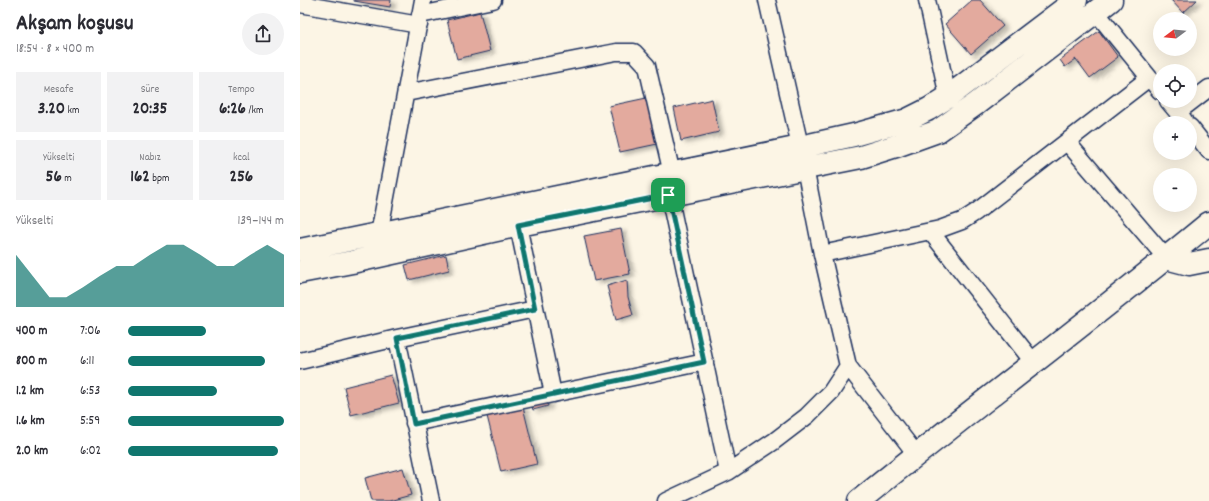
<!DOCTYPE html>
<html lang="tr">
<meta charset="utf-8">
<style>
body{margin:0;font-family:Dekko,sans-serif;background:#f2f2f3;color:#2b2b33;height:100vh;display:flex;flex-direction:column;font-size:15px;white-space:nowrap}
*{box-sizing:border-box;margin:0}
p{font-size:13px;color:#7c7c81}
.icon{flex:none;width:22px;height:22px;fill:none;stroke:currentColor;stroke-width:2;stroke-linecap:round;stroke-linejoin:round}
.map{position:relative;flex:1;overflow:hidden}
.details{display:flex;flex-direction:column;background:#fff;width:300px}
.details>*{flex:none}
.needle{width:26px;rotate:254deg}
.buttons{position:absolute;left:853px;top:12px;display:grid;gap:8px}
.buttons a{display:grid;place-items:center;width:44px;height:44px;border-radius:50%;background:#fff;box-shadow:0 4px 16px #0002;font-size:20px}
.pin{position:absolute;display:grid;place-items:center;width:34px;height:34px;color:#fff;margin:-17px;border-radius:8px;box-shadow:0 2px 6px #0006}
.round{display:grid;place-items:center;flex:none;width:42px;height:42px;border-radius:21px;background:#f2f2f3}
.summary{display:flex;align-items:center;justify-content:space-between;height:68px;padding:0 16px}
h1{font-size:22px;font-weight:800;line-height:30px}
.figures{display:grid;grid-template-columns:repeat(3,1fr);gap:6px;height:68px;padding:4px 16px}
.figures div{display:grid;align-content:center;border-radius:0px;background:#f2f2f3;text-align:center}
.figures b{font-size:17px;font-weight:800}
.figures small{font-size:11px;font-weight:400}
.figures p{font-size:11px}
.chart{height:112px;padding:8px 16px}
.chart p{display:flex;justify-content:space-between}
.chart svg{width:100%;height:72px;margin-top:4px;fill:#0f766e;opacity:.7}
ul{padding:0 16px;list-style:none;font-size:13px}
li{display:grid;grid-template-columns:64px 48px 1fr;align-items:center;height:30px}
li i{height:10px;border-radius:5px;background:#0f766e}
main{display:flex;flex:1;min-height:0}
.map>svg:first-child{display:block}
</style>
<main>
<section class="details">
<div class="summary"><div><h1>Akşam koşusu</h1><p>18:54 · 8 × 400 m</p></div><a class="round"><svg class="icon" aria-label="share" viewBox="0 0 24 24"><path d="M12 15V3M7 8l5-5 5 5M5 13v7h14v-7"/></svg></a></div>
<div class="figures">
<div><p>Mesafe</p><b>3.20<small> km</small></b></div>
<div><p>Süre</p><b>20:35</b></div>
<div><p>Tempo</p><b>6:26<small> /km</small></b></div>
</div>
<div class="figures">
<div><p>Yükselti</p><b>56<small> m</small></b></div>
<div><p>Nabız</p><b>162<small> bpm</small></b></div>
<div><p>kcal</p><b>256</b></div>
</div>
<div class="chart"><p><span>Yükselti</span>139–144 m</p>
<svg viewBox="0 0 160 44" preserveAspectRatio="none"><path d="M0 44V12L10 25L20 38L30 38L40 32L50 25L60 19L70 19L80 12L90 6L100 6L110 12L120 19L130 19L140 12L150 6L160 12V44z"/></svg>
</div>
<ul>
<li><b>400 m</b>7:06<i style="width:50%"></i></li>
<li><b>800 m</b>6:11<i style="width:88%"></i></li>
<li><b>1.2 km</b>6:53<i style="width:57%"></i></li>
<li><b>1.6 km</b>5:59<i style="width:100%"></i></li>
<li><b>2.0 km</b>6:02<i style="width:96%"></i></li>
</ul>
</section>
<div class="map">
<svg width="909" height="501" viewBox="0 0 909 501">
<defs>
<filter id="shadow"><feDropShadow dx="4.5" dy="2.5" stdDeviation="2" flood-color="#0004"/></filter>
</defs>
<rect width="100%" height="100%" fill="#fcf5e5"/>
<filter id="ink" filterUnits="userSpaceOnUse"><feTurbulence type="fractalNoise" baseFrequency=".025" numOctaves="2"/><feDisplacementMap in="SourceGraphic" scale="8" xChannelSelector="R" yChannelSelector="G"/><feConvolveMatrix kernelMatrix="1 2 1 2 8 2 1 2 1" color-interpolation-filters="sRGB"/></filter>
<g filter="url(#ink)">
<path fill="#e3aa9e" stroke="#1b2f5e" filter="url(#shadow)" d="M54,0H91L90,7L54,1Z
M672,0H680L703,26L671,54L645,24Z
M871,0H897L883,13Z
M180,12L190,51L157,59L147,20Z
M799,31L818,57L790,78L776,59L765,67L760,60Z
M351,97L362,143L320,152L309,106Z
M412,99L419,132L381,141L374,108Z
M321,229L330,274L294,281L284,236Z
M146,255L149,270L109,280L105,265Z
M327,280L328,297L333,315L316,320L307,286Z
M91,375L99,403L51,415L44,387Z
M246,398L248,406L233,410L231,402Z
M223,407L237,464L201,472L187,416Z
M103,468L111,495L89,501H71L65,478Z"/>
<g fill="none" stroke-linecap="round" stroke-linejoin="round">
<g stroke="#1b2f5e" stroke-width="19">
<path id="street" d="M467,0L505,168L522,254L548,366L616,454
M627,0L648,97
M0,4L119,25
M796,12L860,91
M120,15L193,0
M106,93L316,52H334L347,66L372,174
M868,101L884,120
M878,112L909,88
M890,127L909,151
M767,142L866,258
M369,195L428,472
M218,225L253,394
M630,231L734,363
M79,234L123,0
M522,254L640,229L662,221L676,212L849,78
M97,338L235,309
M0,361L97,338L131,501
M114,423L405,362
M366,501L428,472L473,442L507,416L531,392L548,366"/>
</g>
<g stroke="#1b2f5e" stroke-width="25">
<path id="secondary" d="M0,250L500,147L554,135L607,120L629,109L648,97L776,0
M866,258L889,264L909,260
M0,272L52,262L224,224L561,157L599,145L638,131L676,104L811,0
M559,501C674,407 794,318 909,223"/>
</g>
<use href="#street" stroke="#fcf5e5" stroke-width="16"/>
<use href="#secondary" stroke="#fcf5e5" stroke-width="22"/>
</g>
</g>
<g fill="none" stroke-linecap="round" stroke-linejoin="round" filter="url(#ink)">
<g stroke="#fff" stroke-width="8">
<path id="route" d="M368,195L404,362L114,424L97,338L235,309L218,225Z"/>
</g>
<use href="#route" stroke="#0f766e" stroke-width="5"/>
</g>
</svg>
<div class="buttons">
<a><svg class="needle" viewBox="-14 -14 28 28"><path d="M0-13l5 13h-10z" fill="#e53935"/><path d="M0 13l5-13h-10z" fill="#7c7c81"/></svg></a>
<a><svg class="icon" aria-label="locate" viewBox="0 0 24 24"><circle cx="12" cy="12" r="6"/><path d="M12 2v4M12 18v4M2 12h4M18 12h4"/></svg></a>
<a>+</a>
<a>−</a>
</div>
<div class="pin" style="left:368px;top:195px;background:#1e9e55"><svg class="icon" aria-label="arrive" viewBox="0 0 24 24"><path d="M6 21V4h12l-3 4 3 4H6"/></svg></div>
</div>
</main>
